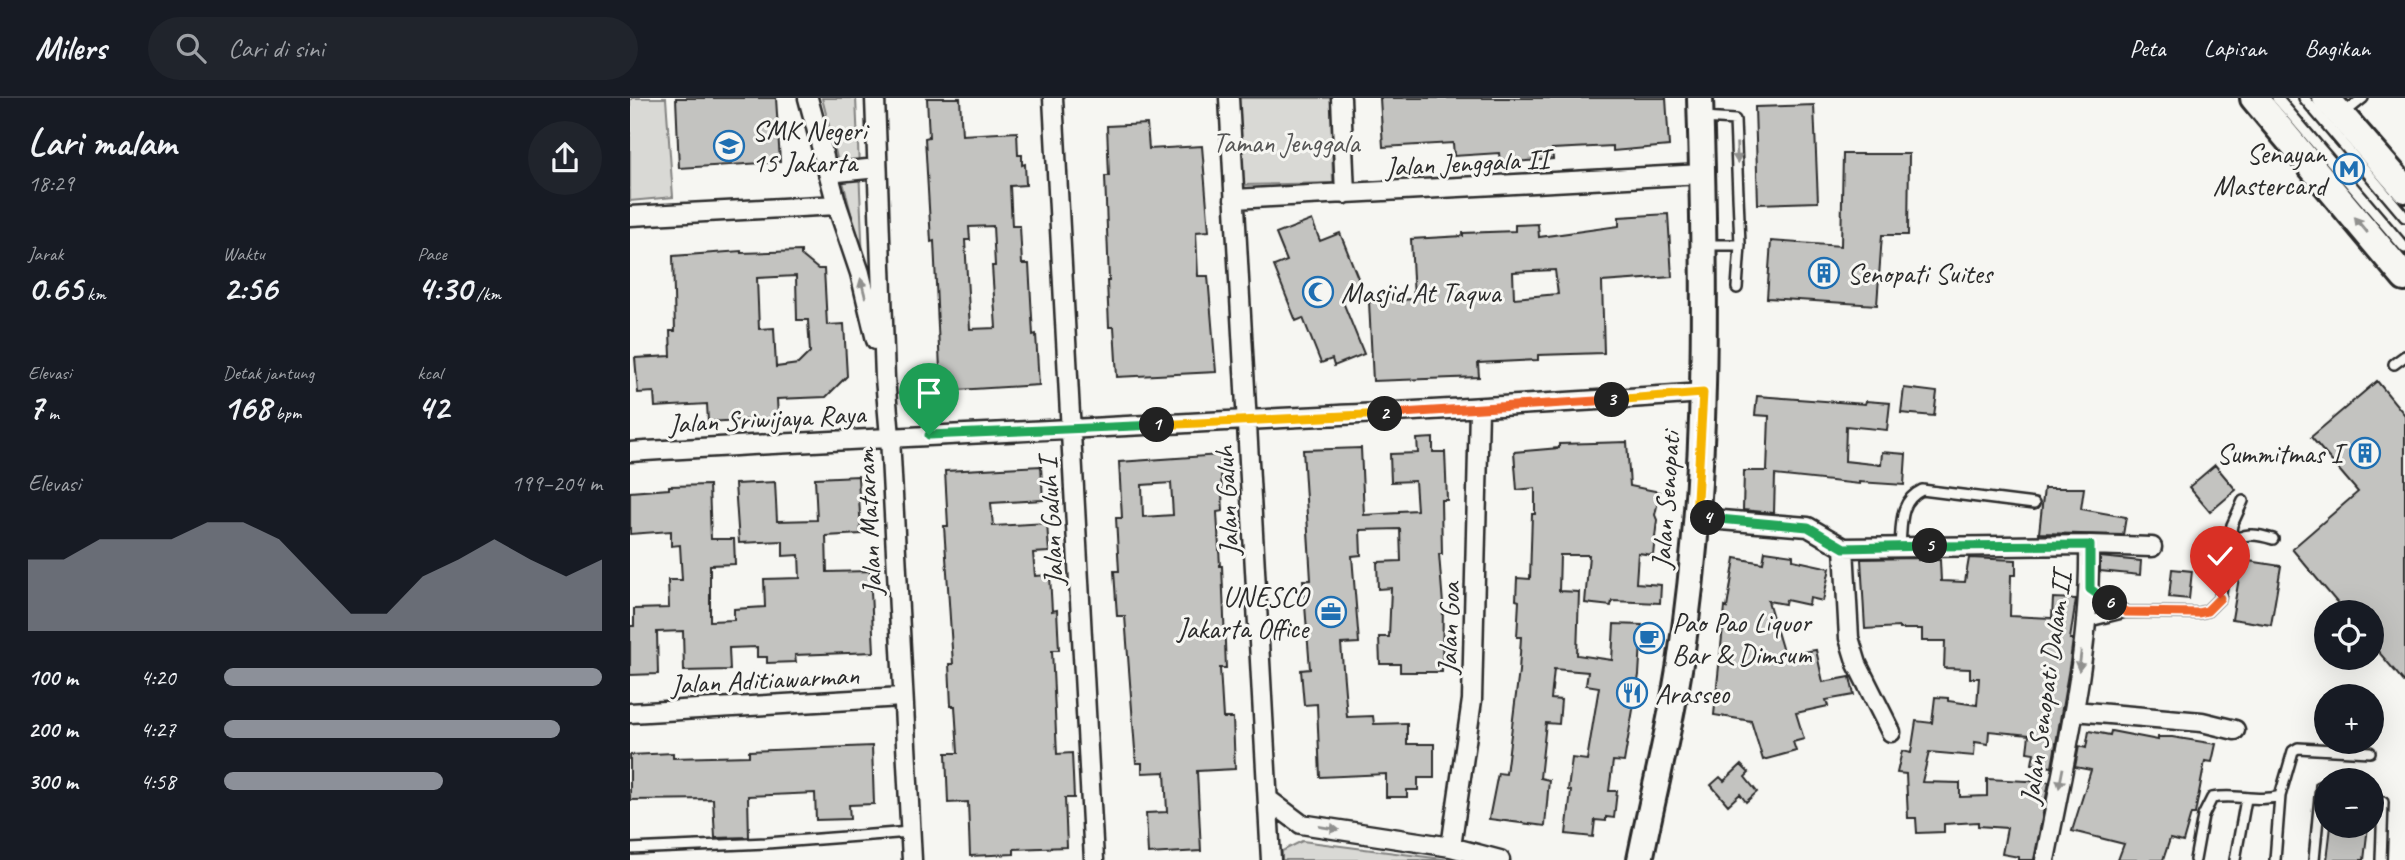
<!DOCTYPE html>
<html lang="id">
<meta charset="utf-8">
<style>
body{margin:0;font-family:Caveat,sans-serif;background:#20242c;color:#f1f3f6;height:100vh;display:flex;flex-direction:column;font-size:26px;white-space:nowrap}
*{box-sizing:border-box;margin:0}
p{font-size:23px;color:#9ea1a6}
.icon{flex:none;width:38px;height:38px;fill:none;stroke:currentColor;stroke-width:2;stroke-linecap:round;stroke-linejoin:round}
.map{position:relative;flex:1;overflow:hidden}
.side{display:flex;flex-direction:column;background:#171b24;width:630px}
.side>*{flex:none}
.buttons{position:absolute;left:1684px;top:502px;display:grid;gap:14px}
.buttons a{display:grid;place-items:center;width:70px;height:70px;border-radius:50%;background:#171b24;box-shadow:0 7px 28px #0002;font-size:35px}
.pin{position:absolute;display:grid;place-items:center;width:60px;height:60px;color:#fff;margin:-72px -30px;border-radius:50% 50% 50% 0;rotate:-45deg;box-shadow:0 0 7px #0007}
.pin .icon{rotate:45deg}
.km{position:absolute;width:35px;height:35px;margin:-18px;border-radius:50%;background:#222;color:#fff;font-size:19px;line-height:35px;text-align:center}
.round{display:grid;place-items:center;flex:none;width:74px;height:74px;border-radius:37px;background:#20242c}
.summary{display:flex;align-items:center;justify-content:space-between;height:119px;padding:0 28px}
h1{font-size:38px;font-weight:700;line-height:52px}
.stats{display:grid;grid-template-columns:repeat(3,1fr);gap:10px;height:119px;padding:7px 28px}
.stats div{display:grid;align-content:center}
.stats b{font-size:35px;font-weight:700}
.stats small{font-size:19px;font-weight:400}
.stats p{font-size:19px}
.chart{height:196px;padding:14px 28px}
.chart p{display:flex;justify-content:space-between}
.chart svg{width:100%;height:126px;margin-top:7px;fill:#8c9099;opacity:.7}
ul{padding:0 28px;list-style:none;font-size:23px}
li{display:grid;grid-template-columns:112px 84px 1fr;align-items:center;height:52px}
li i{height:18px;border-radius:9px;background:#8c9099}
header{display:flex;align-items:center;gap:42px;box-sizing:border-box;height:98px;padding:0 35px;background:#171b24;border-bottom:2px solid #363941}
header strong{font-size:33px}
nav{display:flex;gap:38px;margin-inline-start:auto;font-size:24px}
.search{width:490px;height:63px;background:#20242c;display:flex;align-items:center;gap:18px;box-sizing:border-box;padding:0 24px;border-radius:38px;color:#9ea1a6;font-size:26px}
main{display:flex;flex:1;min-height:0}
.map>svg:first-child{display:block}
</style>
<header>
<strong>Milers</strong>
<div class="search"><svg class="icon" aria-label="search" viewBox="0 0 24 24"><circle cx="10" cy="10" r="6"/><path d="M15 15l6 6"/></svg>Cari di sini</div>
<nav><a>Peta</a><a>Lapisan</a><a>Bagikan</a></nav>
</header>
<main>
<section class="side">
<div class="summary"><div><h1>Lari malam</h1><p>18:29</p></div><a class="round"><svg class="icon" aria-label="share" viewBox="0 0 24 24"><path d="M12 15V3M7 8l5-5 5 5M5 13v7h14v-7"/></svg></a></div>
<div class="stats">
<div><p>Jarak</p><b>0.65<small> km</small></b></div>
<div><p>Waktu</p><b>2:56</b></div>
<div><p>Pace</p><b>4:30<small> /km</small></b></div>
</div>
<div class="stats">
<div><p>Elevasi</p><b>7<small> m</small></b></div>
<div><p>Detak jantung</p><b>168<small> bpm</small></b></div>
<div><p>kcal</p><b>42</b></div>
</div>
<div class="chart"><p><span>Elevasi</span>199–204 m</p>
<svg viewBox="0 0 160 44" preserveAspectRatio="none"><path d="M0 44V19L10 19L20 12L30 12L40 12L50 6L60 6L70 12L80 25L90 38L100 38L110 25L120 19L130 12L140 19L150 25L160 19V44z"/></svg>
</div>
<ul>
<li><b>100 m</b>4:20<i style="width:100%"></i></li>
<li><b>200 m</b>4:27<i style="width:89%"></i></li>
<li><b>300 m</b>4:58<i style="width:58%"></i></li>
</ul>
</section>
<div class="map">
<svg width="1775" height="762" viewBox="0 0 1775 762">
<rect width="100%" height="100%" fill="#f6f6f2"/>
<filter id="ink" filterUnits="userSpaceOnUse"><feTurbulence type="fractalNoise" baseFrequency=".0143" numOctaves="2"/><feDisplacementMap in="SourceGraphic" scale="14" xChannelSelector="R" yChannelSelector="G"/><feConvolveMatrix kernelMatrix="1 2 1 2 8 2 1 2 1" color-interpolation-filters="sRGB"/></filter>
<g filter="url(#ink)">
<path fill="#d9d9d5" stroke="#828280" stroke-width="2" d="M3,0H36L43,99L0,103V2Z
M192,0H226L233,163Z
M609,0H701L703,85L611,87Z
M672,743L820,762H652V753Z"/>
<path fill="#c3c3c0" stroke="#2b2b2b" stroke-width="2" fill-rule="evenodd" d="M46,0H146L150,64L49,70Z
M297,0H330L332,37L387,34L388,57H392V67L395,66L396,87L380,88L382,128H390L392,166H399L403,237L406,236L409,287L311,293L304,143L301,144L295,40L299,39ZM363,128L365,168H362L366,230L340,231L335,142H340L339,129Z
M750,0H1036L1039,48L983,53V48L922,51L923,61L870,65L869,55L824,58L823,45L753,49Z
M1184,7L1188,104L1128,106L1125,9Z
M517,26L519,51L572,48L579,133L566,134L568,178H578L586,274L487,279L484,229H479L477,183H479L475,78H479L477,28Z
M1213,56H1279L1278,137H1252L1247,207L1137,200L1141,143L1211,148Z
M1038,116L1042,179L972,184L974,255L908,257V262L848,265L849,279L743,283L739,204L784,201L781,141L833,138V135L885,133V127L908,126L909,139L989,128V119ZM925,172L928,196L884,200L883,174Z
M682,122L690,143L710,135L732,190L711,199L734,256L704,268L702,261L691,265L673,220L666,223L644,168L657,163L646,136Z
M111,153V155L171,153V157L188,171H194L197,227L214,226L217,278L196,299L147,301L148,320L78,324L77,306L25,309L24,294L8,295L5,260L41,258L40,233H45L43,158ZM166,178L167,222H178L180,254L168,266L146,269L144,230L129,231L127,180Z
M1747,283L1775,317V585L1741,545V514H1715L1662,451L1728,394L1681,339Z
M1274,290L1307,294L1304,318L1271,315Z
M1127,298L1235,306L1236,303L1260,305L1257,332L1216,328L1215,363L1251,367L1252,354L1276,356L1274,387L1229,384V386L1145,377L1144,415L1113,412L1114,373H1137L1139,318L1125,317Z
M803,340V354H815L817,402H811L812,456H809L813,506L812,574H770V566H750L749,539H759L761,490L748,491L747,464L771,463L770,431L730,432L731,457L722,458L729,545L711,546L717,619L743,618L744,626L777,625V646H804V680H788V692H777V699H756V676L690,679L687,606L674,607L671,572L680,571L673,482H681L673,352L731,350L734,417L769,415V413L787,412L785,383L761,384L760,356L788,355L787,341Z
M997,344L1000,388L1030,394L1025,417L1027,422L1023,457L1008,455L1006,485L1031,487L1030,505L982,503L981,508L955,505L959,457H930L929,493L949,494L947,557L982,562L984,526L1012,527L1009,577L994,664L983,663L979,693H987L984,720L976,719V723L965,722L963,739L936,736L941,693L938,692L942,660L957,662L969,589L956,587L958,574L924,571L921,601L931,602L929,626L916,625L910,680L919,682L915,728L859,721L868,675L876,676L889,573L891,539H887L889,503L886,502L887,480L900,481L902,416H905V390L887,392L884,354L929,350V346Z
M590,357L593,413L587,414L590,468H592L596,570H590L593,620H603L605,671L567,673L571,753L518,756L516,715L537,714L535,674L512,675V665H506L495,518H487L484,473H489L486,420H492L489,364ZM541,385L543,417L513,419L512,387Z
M1585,367L1606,392L1580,414L1559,389Z
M411,368L413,402L361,405L363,428L417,425L419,454L403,455L405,478L420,477L422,513L427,512L429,552H422L427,656L442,655L444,700H435L437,749L384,751V756L340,758L338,704L318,705L316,655H328L325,608H321L319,566H323L314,428H318L315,373Z
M228,378L231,436L196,438L197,474L240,473L244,554L165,557L166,564L137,565V559H127V549L99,550L100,572L54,573L53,533L27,534L28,576L0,577V528H4V511L39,510L38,482H52L50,447L41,448V433L0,436V394L39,391V388L79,387L81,441H104L105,466L80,467V523L104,522V511L135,509L134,481L170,480L169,457L153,458V443L109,445L105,386L145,384L147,423L187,422L185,380Z
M1414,390H1454L1451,411L1496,419L1493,437L1409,435Z
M1135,453L1163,457V462L1200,470L1193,503L1180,500L1179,507L1156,502L1155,506L1138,503L1154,557L1186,552L1193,584L1220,579L1224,597L1196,602L1198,608L1166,615L1174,641L1163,644L1166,653L1133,662L1121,623L1084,617L1095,509L1097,510L1105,460L1133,465Z
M1470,459L1511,463L1510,477L1470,473Z
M1288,460V462H1310L1311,483L1335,484L1339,460L1386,462V477H1381L1380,518L1422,520L1423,500L1446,501L1440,541H1443L1440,564L1422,669L1402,666L1404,655L1397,654L1399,637L1359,633L1358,646L1345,644L1344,658L1299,654L1292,684L1330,685V699L1357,698V681L1419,684L1404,762H1389V759L1372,756L1377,730L1348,728V724L1314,726V734L1287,735L1286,720H1278L1276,676L1267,675L1272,653L1281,655L1286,623L1302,625L1305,599L1318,600V603L1347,607L1349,580H1340V571L1314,570L1315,543H1292V531H1269V529L1235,531L1231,461Z
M1612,462L1651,468L1641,527L1602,521Z
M1542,471L1562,473L1559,501L1539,499Z
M1459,633L1480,637L1481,633L1528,642V639H1542L1586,646L1582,664L1575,663L1565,716H1561L1553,744L1540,741L1533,762H1488L1494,746L1442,733L1461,672L1445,669L1449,648L1456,650Z
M242,648L244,706L219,707L220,721L186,722L185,695L118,698L119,739L85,740L83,701L0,702V657L43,655V660L119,658V653Z
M1111,667L1119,675L1115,679L1127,694L1116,704L1110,696L1098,707L1081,687L1090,679L1094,683Z
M1701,728H1738L1734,762H1697Z"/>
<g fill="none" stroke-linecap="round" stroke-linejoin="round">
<g stroke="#2b2b2b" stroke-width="14">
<path id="lane" d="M1647,0L1775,150
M1674,0L1775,119
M1713,16L1733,0
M1072,20L1105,22L1110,147H1075
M1107,190L1110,147
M1764,266L1775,258
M1598,445C1615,435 1624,435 1643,441
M1270,448C1272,425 1269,403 1292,392L1404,406
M1460,491L1496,514
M1456,524L1496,514L1568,515L1577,513L1590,500L1602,427L1613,403
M0,751L137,745L280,734
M1565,762L1573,718L1582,700C1606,695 1627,705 1650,698L1663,653L1668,650L1740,654
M1605,762L1616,701
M1645,762L1650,698
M1684,762L1691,688
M1751,762L1753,704"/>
</g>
<g stroke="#2b2b2b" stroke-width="23">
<path id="street" d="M178,0L207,107L230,175L246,242
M245,0L255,280L260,339L282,762
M423,0L464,762
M599,0L641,762
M711,0L715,96
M198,75L247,70
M604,101L1072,76
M0,118L207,107
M0,354C358,333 715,320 1073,295
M1066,420L1178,429L1214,450L1459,447L1522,449
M1214,450L1219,540L1227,566L1261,634
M1444,613L1572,624L1605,632
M0,615L272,599
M639,702L671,726L821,749L870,762
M821,749L842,602L849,311
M1415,762C1435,658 1461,553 1459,447"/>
</g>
<g stroke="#2b2b2b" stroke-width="30">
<path id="secondary" d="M1010,762C1023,697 1040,631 1050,565C1079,379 1076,188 1070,0"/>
</g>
<g stroke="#2b2b2b" stroke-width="32">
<path id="primary" d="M1624,0L1775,180
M1696,0L1775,91"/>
</g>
<use href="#lane" stroke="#f6f6f2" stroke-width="9"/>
<use href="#street" stroke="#f6f6f2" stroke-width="18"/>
<use href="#secondary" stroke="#f6f6f2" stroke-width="24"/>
<use href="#primary" stroke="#f6f6f2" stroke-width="26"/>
</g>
<defs><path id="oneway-solid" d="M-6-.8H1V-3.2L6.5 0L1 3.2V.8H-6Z" transform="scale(1.75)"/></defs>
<g fill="#90908e">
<use href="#oneway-solid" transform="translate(1107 55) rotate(88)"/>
<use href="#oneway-solid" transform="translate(1731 127) rotate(-130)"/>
<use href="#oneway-solid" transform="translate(233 190) rotate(-104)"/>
<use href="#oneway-solid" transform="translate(1450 563) rotate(97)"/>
<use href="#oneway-solid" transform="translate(1431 680) rotate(101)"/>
<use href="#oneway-solid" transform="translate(699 730) rotate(9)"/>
</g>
</g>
<g fill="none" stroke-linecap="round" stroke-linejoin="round" filter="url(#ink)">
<g stroke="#fff" stroke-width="14">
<path id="split-1" d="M299,337L527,327"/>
</g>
<g stroke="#fff" stroke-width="14">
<path id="split-2" d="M527,327L755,316"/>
</g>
<g stroke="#fff" stroke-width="14">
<path id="split-3" d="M755,316L982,302"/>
</g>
<g stroke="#fff" stroke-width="14">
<path id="split-4" d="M982,302L1073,295L1066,419L1078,420"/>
</g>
<g stroke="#fff" stroke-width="14">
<path id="split-5" d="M1078,420L1178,429L1214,450L1300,448"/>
</g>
<g stroke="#fff" stroke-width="14">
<path id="split-6" d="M1300,448L1460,447V491L1480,505"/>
</g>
<g stroke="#fff" stroke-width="14">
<path id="split-7" d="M1480,505L1496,514L1568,515L1577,513L1590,500"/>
</g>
<use href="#split-1" stroke="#22a559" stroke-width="9"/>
<use href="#split-2" stroke="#f5b400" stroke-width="9"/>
<use href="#split-3" stroke="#f0652b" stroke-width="9"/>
<use href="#split-4" stroke="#f5b400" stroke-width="9"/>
<use href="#split-5" stroke="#22a559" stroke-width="9"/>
<use href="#split-6" stroke="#22a559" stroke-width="9"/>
<use href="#split-7" stroke="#f0652b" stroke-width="9"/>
</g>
<defs>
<g id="school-ring" transform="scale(1.575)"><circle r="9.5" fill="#f6f6f2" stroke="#1f6fb2" stroke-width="1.5"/><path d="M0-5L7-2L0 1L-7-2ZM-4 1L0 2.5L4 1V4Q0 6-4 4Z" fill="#1f6fb2"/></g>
<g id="metro-ring" transform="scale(1.575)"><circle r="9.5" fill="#f6f6f2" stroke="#1f6fb2" stroke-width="1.5"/><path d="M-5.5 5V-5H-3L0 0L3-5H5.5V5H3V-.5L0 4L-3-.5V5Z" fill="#1f6fb2"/></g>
<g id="building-ring" transform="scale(1.575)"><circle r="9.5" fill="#f6f6f2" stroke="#1f6fb2" stroke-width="1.5"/><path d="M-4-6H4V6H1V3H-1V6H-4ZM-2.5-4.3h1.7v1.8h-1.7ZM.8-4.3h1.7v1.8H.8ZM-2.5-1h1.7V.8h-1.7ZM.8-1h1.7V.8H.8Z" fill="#1f6fb2"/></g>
<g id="mosque-ring" transform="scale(1.575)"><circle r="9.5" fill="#f6f6f2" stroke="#1f6fb2" stroke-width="1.5"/><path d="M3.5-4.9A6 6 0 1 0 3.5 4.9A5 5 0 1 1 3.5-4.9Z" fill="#1f6fb2"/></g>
<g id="office-ring" transform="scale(1.575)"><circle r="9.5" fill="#f6f6f2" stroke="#1f6fb2" stroke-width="1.5"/><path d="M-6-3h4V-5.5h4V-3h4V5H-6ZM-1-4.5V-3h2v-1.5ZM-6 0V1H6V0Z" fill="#1f6fb2"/></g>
<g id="cafe-ring" transform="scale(1.575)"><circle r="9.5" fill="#f6f6f2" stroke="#1f6fb2" stroke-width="1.5"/><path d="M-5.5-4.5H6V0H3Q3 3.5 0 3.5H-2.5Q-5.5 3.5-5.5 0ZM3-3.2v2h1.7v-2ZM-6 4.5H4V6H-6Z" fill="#1f6fb2"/></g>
<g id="restaurant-ring" transform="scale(1.575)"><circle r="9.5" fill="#f6f6f2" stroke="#1f6fb2" stroke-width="1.5"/><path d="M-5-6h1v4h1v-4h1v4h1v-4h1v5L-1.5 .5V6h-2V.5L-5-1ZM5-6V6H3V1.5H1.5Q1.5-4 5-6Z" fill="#1f6fb2"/></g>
</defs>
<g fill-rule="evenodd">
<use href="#school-ring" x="99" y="48"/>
<use href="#metro-ring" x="1719" y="71"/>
<use href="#building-ring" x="1194" y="175"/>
<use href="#mosque-ring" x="688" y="194"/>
<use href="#building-ring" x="1735" y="355"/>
<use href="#office-ring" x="701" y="514"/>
<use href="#cafe-ring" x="1019" y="540"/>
<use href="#restaurant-ring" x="1002" y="595"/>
</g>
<g text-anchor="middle" stroke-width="6" stroke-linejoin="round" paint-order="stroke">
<g font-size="28" fill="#2b2b2b" stroke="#f6f6f2" text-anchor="start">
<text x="122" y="42">SMK Negeri<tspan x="122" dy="32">15 Jakarta</tspan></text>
<text x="1696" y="65" text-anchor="end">Senayan<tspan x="1696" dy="32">Mastercard</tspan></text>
<text x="1217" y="185">Senopati Suites</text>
<text x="711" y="204">Masjid At Taqwa</text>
<text x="1712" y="365" text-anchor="end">Summitmas I</text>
<text x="678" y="508" text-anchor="end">UNESCO<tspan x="678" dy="32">Jakarta Office</tspan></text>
<text x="1042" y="534">Pao Pao Liquor<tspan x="1042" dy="32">Bar &amp; Dimsum</tspan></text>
<text x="1025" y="605">Arasseo</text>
</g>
<g font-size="28" fill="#565656" stroke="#f6f6f2">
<text x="656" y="54">Taman Jenggala</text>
</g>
<g font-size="28" fill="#2b2b2b" stroke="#f6f6f2">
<text transform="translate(837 64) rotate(-3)" y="10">Jalan Jenggala II</text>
<text transform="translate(137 320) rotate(-3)" y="10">Jalan Sriwijaya Raya</text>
<text transform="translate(1035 402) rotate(-86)" y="10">Jalan Senopati</text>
<text transform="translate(596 403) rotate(-93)" y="10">Jalan Galuh</text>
<text transform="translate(238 424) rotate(-93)" y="10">Jalan Mataram</text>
<text transform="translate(420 424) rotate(-93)" y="10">Jalan Galuh I</text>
<text transform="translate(818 530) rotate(-88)" y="10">Jalan Goa</text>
<text transform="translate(135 581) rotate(-3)" y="10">Jalan Aditiawarman</text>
<text transform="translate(1415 590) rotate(-82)" y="10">Jalan Senopati Dalam II</text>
</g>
</g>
</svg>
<div class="buttons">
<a><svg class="icon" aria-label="locate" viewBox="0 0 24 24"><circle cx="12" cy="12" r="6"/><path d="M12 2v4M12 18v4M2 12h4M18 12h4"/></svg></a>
<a>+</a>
<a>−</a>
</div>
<div class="pin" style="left:299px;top:337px;background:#1e9e55"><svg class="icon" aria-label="arrive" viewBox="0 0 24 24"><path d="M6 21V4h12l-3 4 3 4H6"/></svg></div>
<div class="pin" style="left:1590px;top:500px;background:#d93025"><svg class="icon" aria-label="check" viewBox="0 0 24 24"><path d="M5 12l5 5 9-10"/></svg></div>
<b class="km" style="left:527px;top:327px">1</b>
<b class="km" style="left:755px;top:316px">2</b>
<b class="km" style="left:982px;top:302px">3</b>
<b class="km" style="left:1078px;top:420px">4</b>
<b class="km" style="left:1300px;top:448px">5</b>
<b class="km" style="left:1480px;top:505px">6</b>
</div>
</main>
